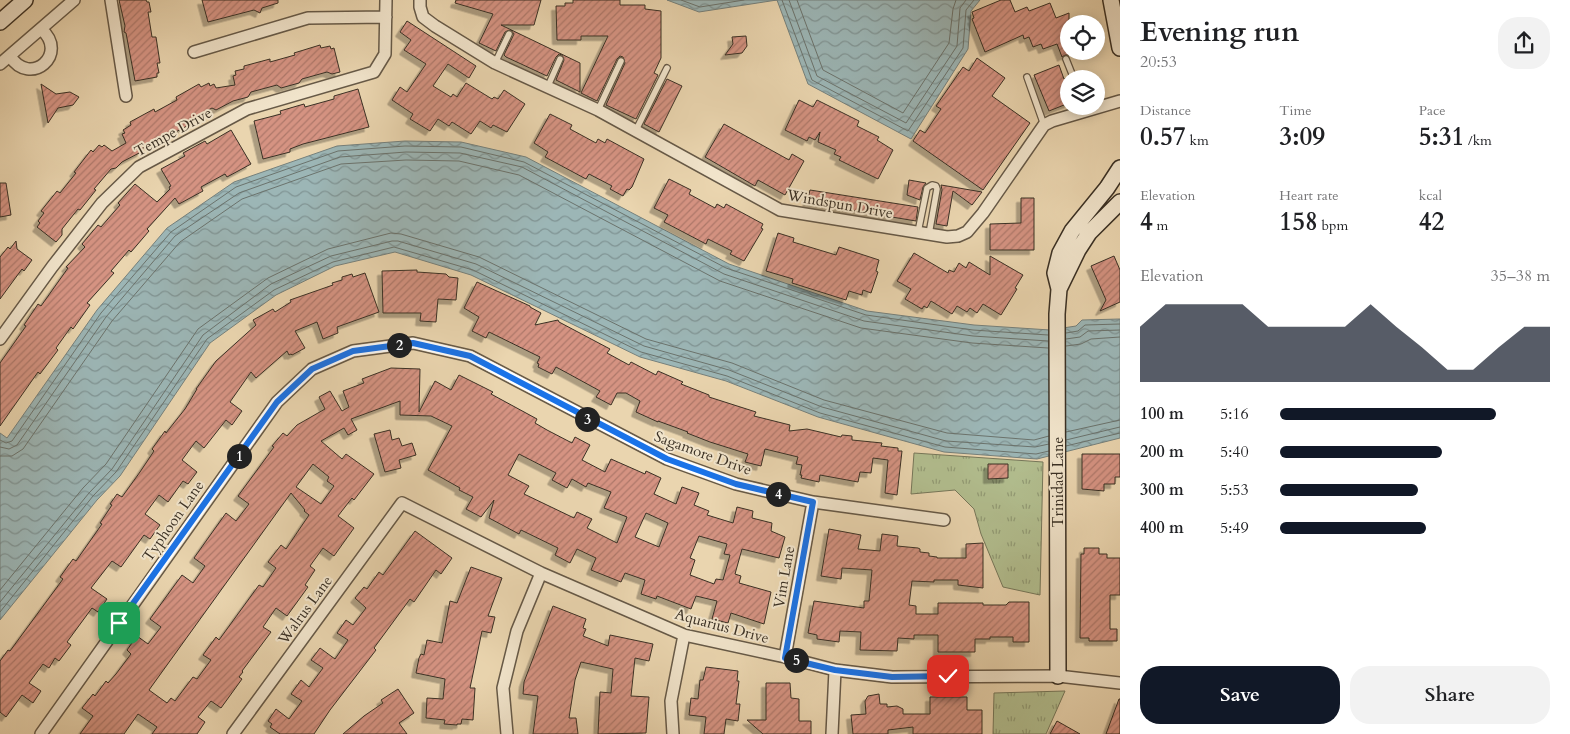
<!DOCTYPE html>
<meta charset="utf-8">
<style>
body{margin:0;font-family:Cardo,serif;background:#f2f2f2;color:#202124;height:100vh;display:flex;flex-direction:column;font-size:19px;white-space:nowrap}
*{box-sizing:border-box;margin:0}
p{font-size:16px;color:#757577}
.icon{flex:none;width:28px;height:28px;fill:none;stroke:currentColor;stroke-width:2;stroke-linecap:round;stroke-linejoin:round}
.map{position:relative;flex:1;overflow:hidden}
.side{display:flex;flex-direction:column;background:#fff;width:450px}
.side>*{flex:none}
.controls{position:absolute;left:1060px;top:15px;display:grid;gap:10px}
.controls a{display:grid;place-items:center;width:45px;height:45px;border-radius:50%;background:#fff;box-shadow:0 2px 12px #0003;font-size:25px}
.pin{position:absolute;display:grid;place-items:center;width:42px;height:42px;color:#fff;margin:-21px;border-radius:10px;box-shadow:0 2px 8px #0006}
.km{position:absolute;width:25px;height:25px;margin:-12px;border-radius:50%;background:#222;color:#fff;font-size:14px;line-height:25px;text-align:center}
.round{display:grid;place-items:center;flex:none;width:52px;height:52px;border-radius:20px;background:#f2f2f2}
.summary{display:flex;align-items:center;justify-content:space-between;height:85px;padding:0 20px}
h1{font-size:28px;font-weight:600;line-height:38px}
.metrics{display:grid;grid-template-columns:repeat(3,1fr);gap:8px;height:85px;padding:5px 20px}
.metrics div{display:grid;align-content:center}
.metrics b{font-size:25px;font-weight:600}
.metrics small{font-size:14px;font-weight:400}
.metrics p{font-size:14px}
.chart{height:140px;padding:10px 20px}
.chart p{display:flex;justify-content:space-between}
.chart svg{width:100%;height:90px;margin-top:5px;fill:#111827;opacity:.7}
.action{display:flex;gap:10px;margin-top:auto;padding:10px 20px}
.action a{flex:1;height:58px;border-radius:20px;background:#111827;color:#fff;font-size:20px;font-weight:600;line-height:58px;text-align:center}
.action a+a{background:#f2f2f2;color:#202124}
ul{padding:0 20px;list-style:none;font-size:16px}
li{display:grid;grid-template-columns:80px 60px 1fr;align-items:center;height:38px}
li i{height:12px;border-radius:6px;background:#111827}
main{display:flex;flex:1;min-height:0}
.map>svg:first-child{display:block}
</style>
<main>
<div class="map">
<svg width="1120" height="734" viewBox="0 0 1120 734">
<defs>
<pattern id="park-tufts" width="24" height="20" patternUnits="userSpaceOnUse" patternTransform="scale(1.25)"><rect width="24" height="20" fill="#b2be8f"/><path d="M3 7l-1-3M5 7V3M7 7l1-3M15 17l-1-3M17 17v-4M19 17l1-3" fill="none" stroke="#929b75"/></pattern>
<pattern id="water-waves" width="16" height="10" patternUnits="userSpaceOnUse" patternTransform="scale(1.25)"><rect width="16" height="10" fill="#9cb6b6"/><path d="M0 5q4-4 8 0t8 0" fill="none" stroke="#809494"/></pattern>
<pattern id="building-hatch" width="6" height="6" patternUnits="userSpaceOnUse" patternTransform="scale(1.25)"><rect width="6" height="6" fill="#d59382"/><path d="M-1 1l2-2M0 6l6-6M5 7l2-2" fill="none" stroke="#ae786a"/></pattern>
<filter id="shadow"><feDropShadow dx="-4.5" dy="4.5" stdDeviation="0" flood-color="#0004"/></filter>
</defs>
<rect width="100%" height="100%" fill="#ead5af"/>
<filter id="stains"><feTurbulence type="fractalNoise" baseFrequency=".004" numOctaves="4"/><feColorMatrix values="0 0 0 0 .2 0 0 0 0 .09 0 0 0 0 .02 0 0 0 .5 -.17"/></filter>
<radialGradient id="worn" r=".72"><stop offset=".6" stop-color="#630" stop-opacity="0"/><stop offset="1" stop-color="#630" stop-opacity=".3"/></radialGradient>
<path fill="url(#park-tufts)" stroke="#76775a" d="M914,453L1043,462L1040,595L1003,587L981,534L974,509L955,490L911,494Z
M1065,691L1046,734H993L994,693Z"/>
<path fill="url(#water-waves)" stroke="#75807c" d="M667,0H980L971,11L968,49L911,139L808,84L777,0L699,12Z
M405,141L461,142L526,157L729,264L867,311L974,325L1050,330L1076,326L1082,320L1120,319V438L1037,459L944,452L818,417L726,381L640,357L471,275L395,252L335,266L276,295L210,343L120,476L97,500L0,620V433L7,438L97,310L167,228L234,182L337,146Z"/>
<g fill="none" stroke-linecap="round" stroke-linejoin="round">
<path stroke="#6b736d" stroke-width="1" d="M681,0L700,7L744,0
M782,0L812,80L908,131L963,48L966,10L974,0
M789,0L817,76L906,123L957,46L960,8L966,0
M797,0L823,70L903,113L949,43L953,9L956,0
M1066,333L1078,331L1085,325L1120,324
M1066,339L1080,337L1088,331L1120,330
M1066,346L1081,344L1091,339L1120,337
M1066,432L1120,420
M0,440L6,443L12,441L101,313L171,232L236,187L338,151L405,146L461,147L524,162L726,268L866,315L973,330L1048,335
M1066,440L1120,427
M1066,446L1120,433
M0,447L9,449L17,445L106,317L175,236L239,193L340,157L406,152L460,153L522,167L724,274L864,321L973,336L1048,341
M0,456H12L23,449L112,321L180,242L242,199L341,164L406,160L459,161L519,175L720,281L861,328L972,343L1048,348
M0,590L83,488L106,464L198,329L268,278L328,249L391,233L401,234L479,257L646,339L732,363L824,400L947,433L1034,440L1049,436
M0,602L89,493L112,469L203,335L271,284L331,256L392,241H398L476,264L644,346L729,370L822,407L946,441L1035,447L1049,444
M0,612L93,496L116,472L207,339L274,290L333,262L394,247L473,270L641,352L727,376L820,413L945,447L1036,454L1049,451"/>
</g>
<path fill="url(#building-hatch)" stroke="#3a3024" fill-rule="evenodd" filter="url(#shadow)" d="M119,0H146L147,2H149L151,12H148L152,37H156L160,63H157L159,73H157V77L135,81L126,33L124,32L125,26Z
M202,0H278V3L262,8L260,13L254,10L208,22Z
M456,0H541L534,25H501L580,63V92L556,80L564,60L562,55L559,54L556,57L547,76L506,57L504,55L514,34L511,30L505,32L496,51L479,43L493,14L455,3Z
M573,0H620V5H645V9L661,11V58L654,73L658,75L636,119L606,105L625,63L623,57L620,56L617,59L597,101L581,93L608,36H581V40H557L556,6H565V3H573Z
M1001,0H1010L1015,12L1027,7L1029,11L1050,3L1056,18L1069,13V55H1065L1062,57L1057,44L1043,49L1041,44L1033,47L1029,37L1024,39L1023,35L985,52L972,19L974,18L972,12Z
M407,21L476,66L469,78L448,64L433,86L451,97L453,94L457,97L466,83L492,99L494,97L498,99L504,90L525,104L507,132L493,125L491,128L480,121L471,134L452,122L449,126L438,119L430,131L410,119L413,114L392,100L400,87L407,92L426,64L404,50L411,40L400,32Z
M746,36L747,46L742,53L725,55L733,44L732,37Z
M320,45L321,48L330,46L331,49L334,48L340,72L332,74L327,72L302,79L299,83L281,88L277,85L251,92L248,97L233,101L216,110L212,108L189,120L187,126L170,135L166,133L144,146L141,152L122,162L116,168L111,169L94,189L96,190L80,210L78,209L62,229V235L56,242L37,227L40,223L38,221L44,213L41,211L57,191L60,193L76,173L74,172L91,150L93,152L99,145L102,147L104,145L112,151L126,143L122,134L125,133L123,130L131,125L130,122L154,109L155,112L177,100L176,97L199,84L201,87L209,83L210,86L214,84L216,88L235,85L233,76L236,75L235,71L244,69V66L270,59V62L295,55L294,53Z
M977,58L1005,78L992,96L1030,123L983,190L913,141L920,130L925,133L941,109L936,106L963,67L969,71Z
M1059,65L1064,79L1069,78V103L1049,111L1034,75Z
M667,79L682,86L659,132L644,124Z
M41,84L56,94L70,92L79,97L73,105L58,108L48,123Z
M358,89L369,127L303,144L290,149V152L263,159L254,121L281,114L280,111L304,104L305,107L334,99V96Z
M799,100L813,107L817,100L859,121L857,126L879,137L877,140L893,150L878,179L839,160L841,157L834,154L836,150L818,142L820,132L815,140L809,137L807,141L785,130Z
M550,114L572,125L570,129L596,143L598,139L605,143L607,139L644,159L632,187L629,190L627,189L623,196L610,189L612,186L589,174L586,179L545,157L548,152L534,143Z
M724,124L789,160L792,154L804,161L785,195L758,180L755,186L705,157Z
M231,130L251,164L227,177L225,174L201,187L203,191L179,204L175,198L147,229L149,231L131,252L129,250L111,271L114,273L87,303L90,305L73,329L71,327L56,348L58,350L40,374L38,372L0,426V363L26,326L24,325L38,304L41,306L68,268L66,267L85,247L82,244L98,225L101,227L120,205L118,203L135,184L157,202L170,189L169,187L171,186L161,169L185,156L183,153L205,141L207,144Z
M669,179L691,190L689,194L715,208L717,204L724,208L726,204L763,224L761,228L763,229L744,261L730,254L732,251L708,239L706,244L664,222L668,215L654,208Z
M909,180L926,183L923,187L920,200L907,195Z
M0,183H6L11,215L0,217Z
M941,185L953,187L982,192L972,205L953,191L947,226L936,224L942,190Z
M810,190L918,207L916,221L807,203Z
M1021,198H1034V250H990V224L1021,223Z
M778,233L794,238L793,242L836,255L839,247L879,260L876,271L878,272L871,293L863,290L862,295L849,291L846,300L792,283L793,279L766,271Z
M16,241L17,249L32,260L24,271L22,269L0,299V257L8,247L10,249Z
M914,253L948,273L949,270L954,272L959,263L966,268L969,262L990,275V256L1023,275L1015,288L1017,289L1001,315L983,304L977,313L970,308L967,312L957,306L952,314L931,301L927,308L924,306L922,309L905,299L911,289L897,281Z
M1114,256L1120,270V302L1100,311L1106,300L1091,266Z
M417,270V272L446,274L449,277L458,278L456,300L438,299L436,322L420,321L421,313H383L382,271Z
M365,273L379,312L337,327L338,333L323,339L317,322L295,331L305,348L292,355L291,354L289,355L287,351L256,378L251,372L230,402L242,411L232,425L226,420L204,448L196,441L182,460L197,472L188,484L183,481L168,502L159,495L145,514L160,525L150,539L144,535L121,567L112,561L91,588L107,599L98,612L92,608L67,642L71,645L59,661L55,658L49,668L43,664L29,683L41,691L33,703L22,695L6,717L0,712V661L8,650L10,651L63,579L60,577L73,559L76,561L102,524L100,523L112,505L110,504L117,494L122,497L140,472L154,451L152,449L165,431L166,433L185,409L197,389H196L216,361L256,325L253,320L273,309L275,312L291,302L290,300L333,285L332,283L342,280V277L352,274L353,277Z
M477,282L530,306V307L541,313L535,325L558,320L559,322L610,349L607,353L629,365L631,362L656,375L658,371L683,382L681,384L709,395V397L756,412L754,416L790,425L789,431L807,429L841,437L842,435L852,436V440L882,443L881,446L898,448V451H902L897,495L885,493L888,460L873,458L871,473L860,472L858,482L820,475L819,482L801,478L802,475H800L802,465L796,464L798,457L765,449L761,466L745,462L748,454L710,442L687,433L688,432L658,421V422L636,412L640,401L626,393H617L611,405L596,397L600,391L569,374L556,367L552,374L538,367L539,364L537,363L540,357L489,332L486,338L472,331L479,317L464,308Z
M391,368L420,369L419,412L435,381L451,390L459,375L493,392L491,394L537,419L535,423L547,430L572,443L575,437L590,445L582,460L605,472L611,459L645,474L646,471L661,478L654,494L676,504L682,487L699,493L694,505L709,511L707,515L733,523L737,507L753,511L752,518L772,523L771,531L785,537L779,558L742,549L735,574L741,576L739,583L771,592L764,624L731,613L728,623L712,619L717,601L696,596L691,609L657,596L656,599L641,594L645,580L625,573L621,582L591,570L596,558L577,549L570,563L555,555L558,548L521,530L519,534L489,518L494,500L481,517L466,509L473,497L459,490L460,488L428,470L452,426L431,416L400,415V401L351,419L357,430L348,435L344,428L321,441L342,459L346,454L374,474L354,500L352,498L338,516L354,528L334,556L323,548L310,566L315,570L305,585L308,587L287,616L276,608L263,627L271,632L242,671L243,672L239,677L242,679L221,708L211,701L198,717L205,722L197,734H152L157,727L138,714L124,734H80L93,716L82,708L93,694L95,696L106,681L108,683L116,674L131,654L127,650L137,636L148,644L161,627L150,619L182,575L193,583L205,566L194,558L226,513L236,521L249,504L238,496L274,447L272,446L283,433L287,436L297,425L325,409L319,397L330,391L342,411L349,407L343,391L364,383L362,379ZM519,454L556,473L552,480L567,488L572,479L586,487L588,483L611,492L604,508L627,517L617,543L587,528L592,519L577,512L574,518L524,494L529,486L508,475ZM313,464L329,477L327,481L334,486L321,504L296,487ZM291,493L305,510L304,511L309,515L286,549L281,545L268,562L276,568L263,587L259,585L219,640L216,637L203,655L211,660L197,679L193,677L175,701L171,698L167,703L149,690ZM646,513L668,523L659,547L635,537ZM699,536L727,544L724,554L730,555L723,580L716,579L714,584L690,575L695,560L690,558Z
M390,430L392,440L399,438L402,446L412,443L416,455L399,460L401,468L385,472L374,434Z
M1082,454H1120V477H1115V484H1104V491L1082,489Z
M988,464H1008V478L988,479Z
M829,529L861,535L858,549L880,551L882,534L898,536L897,546L918,548L920,549V552L929,553V556L937,557V558H966V544L983,543V588L958,585V580H934V582L912,581L909,605L916,606V614H938V603H983V605H1006L1009,602H1029V642H1013V637H990V639H975V652H938V635H914V639L898,638L897,651L860,650L861,632L840,631L839,642L817,639V635L808,633L814,601L864,608V601H869L872,570L842,568L841,579L821,576Z
M415,531L452,558L441,574L436,570L414,602L410,599L374,648L376,650L330,710L314,734H280L270,727L272,724L268,721L276,709L289,719L302,701L291,694L301,680L309,687L323,668L311,660L320,648L335,659L348,640L337,633L346,620L353,625L366,608L355,598L364,587L367,589L379,572L383,575Z
M1084,548H1099V554H1107V558H1120V595H1110V629H1117V641H1089V638H1080L1081,554H1084Z
M471,567L502,578L488,616L495,617L491,633L482,631L470,688H475L473,720L462,719L461,724H457V725L444,724L445,720L426,718L427,698L443,699L445,679L416,673L419,658L421,654L424,655L427,640L442,643L450,601L457,603Z
M553,606L586,619L583,628L586,629L583,636L608,646L610,635L653,644L649,661L635,658L631,696L649,697L646,733L598,734L600,692L611,693L613,669L581,662L575,680L569,718H576L578,734H533L538,696L523,694L524,682Z
M706,667L738,671L737,681H739L736,704H740L738,721L726,719L724,734H704L706,717L689,715L691,698L698,699L700,680H703Z
M766,683H790L791,698L799,699V721H811V734H763L747,720H766Z
M398,689L414,713L399,723L407,734H343L364,716L383,703L381,700Z
M879,694L880,704H887V707L897,706L903,709V714H930V697H967V710H982V734H913V727L888,730V734H853L851,715L866,714L865,701L868,696Z
M1119,699H1120V734H1106Z
M1057,721L1080,734H1050Z"/>
<g fill="none" stroke-linecap="round" stroke-linejoin="round">
<g stroke="#665947" stroke-width="8">
<path id="lane" d="M1066,59L1074,79
M495,63L509,34
M1027,77L1044,125
M548,86L560,59
M598,110L621,61
M636,130L667,68
M918,232L927,188L932,185L936,186L937,189L929,234"/>
</g>
<g stroke="#665947" stroke-width="14">
<path id="street" d="M111,0L126,96
M420,0V7L423,17L435,26L495,63L598,110L780,210L947,237L958,236L967,232L983,213L1044,125L1052,121L1120,101
M194,52L308,18L386,17
M10,56C30,88 70,54 41,29
M0,64L74,0
M0,339L52,267L102,203L139,167L247,109L374,72L385,54L386,0
M785,657L813,502
M41,734L277,402L312,369L353,351L413,343L470,356L667,459L736,484L813,502L944,520
M233,734L402,503L541,573L684,635L785,657L835,670L892,677L1058,676L1120,683
M507,734L503,688L517,631L541,573
M673,734L671,701L684,635
M832,734L835,670"/>
</g>
<g stroke="#3a3024" stroke-width="18">
<path id="secondary" d="M1111,0L1120,48
M0,22L25,0
M1059,289L1078,250L1089,233L1120,202
M1058,676L1057,314L1059,289L1055,273L1060,253L1072,231L1107,188L1120,168"/>
</g>
<use href="#lane" stroke="#f1e4cb" stroke-width="5.5"/>
<use href="#street" stroke="#f1e4cb" stroke-width="11"/>
<use href="#secondary" stroke="#f1e4cb" stroke-width="15"/>
</g>
<g fill="none" stroke-linecap="round" stroke-linejoin="round">
<g stroke="#fff" stroke-width="10">
<path id="route" d="M119,623L277,402L312,369L353,351L413,343L470,356L667,459L736,484L813,502L785,658L835,670L892,677L948,676"/>
</g>
<use href="#route" stroke="#1a73e8" stroke-width="6"/>
</g>
<g text-anchor="middle" stroke-width="4" stroke-linejoin="round" paint-order="stroke">
<g font-size="15" fill="#3a3024" stroke="#f1e4cb">
<text transform="translate(173 132) rotate(-29)" y="5">Tempe Drive</text>
<text transform="translate(840 204) rotate(10)" y="5">Windspun Drive</text>
<text transform="translate(703 453) rotate(20)" y="5">Sagamore Drive</text>
<text transform="translate(1058 482) rotate(-90)" y="5">Trinidad Lane</text>
<text transform="translate(173 521) rotate(-55)" y="5">Typhoon Lane</text>
<text transform="translate(784 577) rotate(-80)" y="5">Vim Lane</text>
<text transform="translate(305 610) rotate(-54)" y="5">Walrus Lane</text>
<text transform="translate(722 626) rotate(15)" y="5">Aquarius Drive</text>
</g>
</g>
<rect width="100%" height="100%" filter="url(#stains)"/>
<rect width="100%" height="100%" fill="url(#worn)"/>
</svg>
<div class="controls">
<a><svg class="icon" aria-label="locate" viewBox="0 0 24 24"><circle cx="12" cy="12" r="6"/><path d="M12 2v4M12 18v4M2 12h4M18 12h4"/></svg></a>
<a><svg class="icon" aria-label="layers" viewBox="0 0 24 24"><path d="M12 4l9 5-9 5-9-5zM3 14l9 5 9-5"/></svg></a>
</div>
<div class="pin" style="left:119px;top:623px;background:#1e9e55"><svg class="icon" aria-label="arrive" viewBox="0 0 24 24"><path d="M6 21V4h12l-3 4 3 4H6"/></svg></div>
<div class="pin" style="left:948px;top:676px;background:#d93025"><svg class="icon" aria-label="check" viewBox="0 0 24 24"><path d="M5 12l5 5 9-10"/></svg></div>
<b class="km" style="left:239px;top:456px">1</b>
<b class="km" style="left:399px;top:345px">2</b>
<b class="km" style="left:587px;top:419px">3</b>
<b class="km" style="left:778px;top:494px">4</b>
<b class="km" style="left:796px;top:660px">5</b>
</div>
<section class="side">
<div class="summary"><div><h1>Evening run</h1><p>20:53</p></div><a class="round"><svg class="icon" aria-label="share" viewBox="0 0 24 24"><path d="M12 15V3M7 8l5-5 5 5M5 13v7h14v-7"/></svg></a></div>
<div class="metrics">
<div><p>Distance</p><b>0.57<small> km</small></b></div>
<div><p>Time</p><b>3:09</b></div>
<div><p>Pace</p><b>5:31<small> /km</small></b></div>
</div>
<div class="metrics">
<div><p>Elevation</p><b>4<small> m</small></b></div>
<div><p>Heart rate</p><b>158<small> bpm</small></b></div>
<div><p>kcal</p><b>42</b></div>
</div>
<div class="chart"><p><span>Elevation</span>35–38 m</p>
<svg viewBox="0 0 160 44" preserveAspectRatio="none"><path d="M0 44V17L10 6L20 6L30 6L40 6L50 17L60 17L70 17L80 17L90 6L100 17L110 27L120 38L130 38L140 27L150 17L160 17V44z"/></svg>
</div>
<ul>
<li><b>100 m</b>5:16<i style="width:80%"></i></li>
<li><b>200 m</b>5:40<i style="width:60%"></i></li>
<li><b>300 m</b>5:53<i style="width:51%"></i></li>
<li><b>400 m</b>5:49<i style="width:54%"></i></li>
</ul>
<div class="action"><a>Save</a><a>Share</a></div>
</section>
</main>
